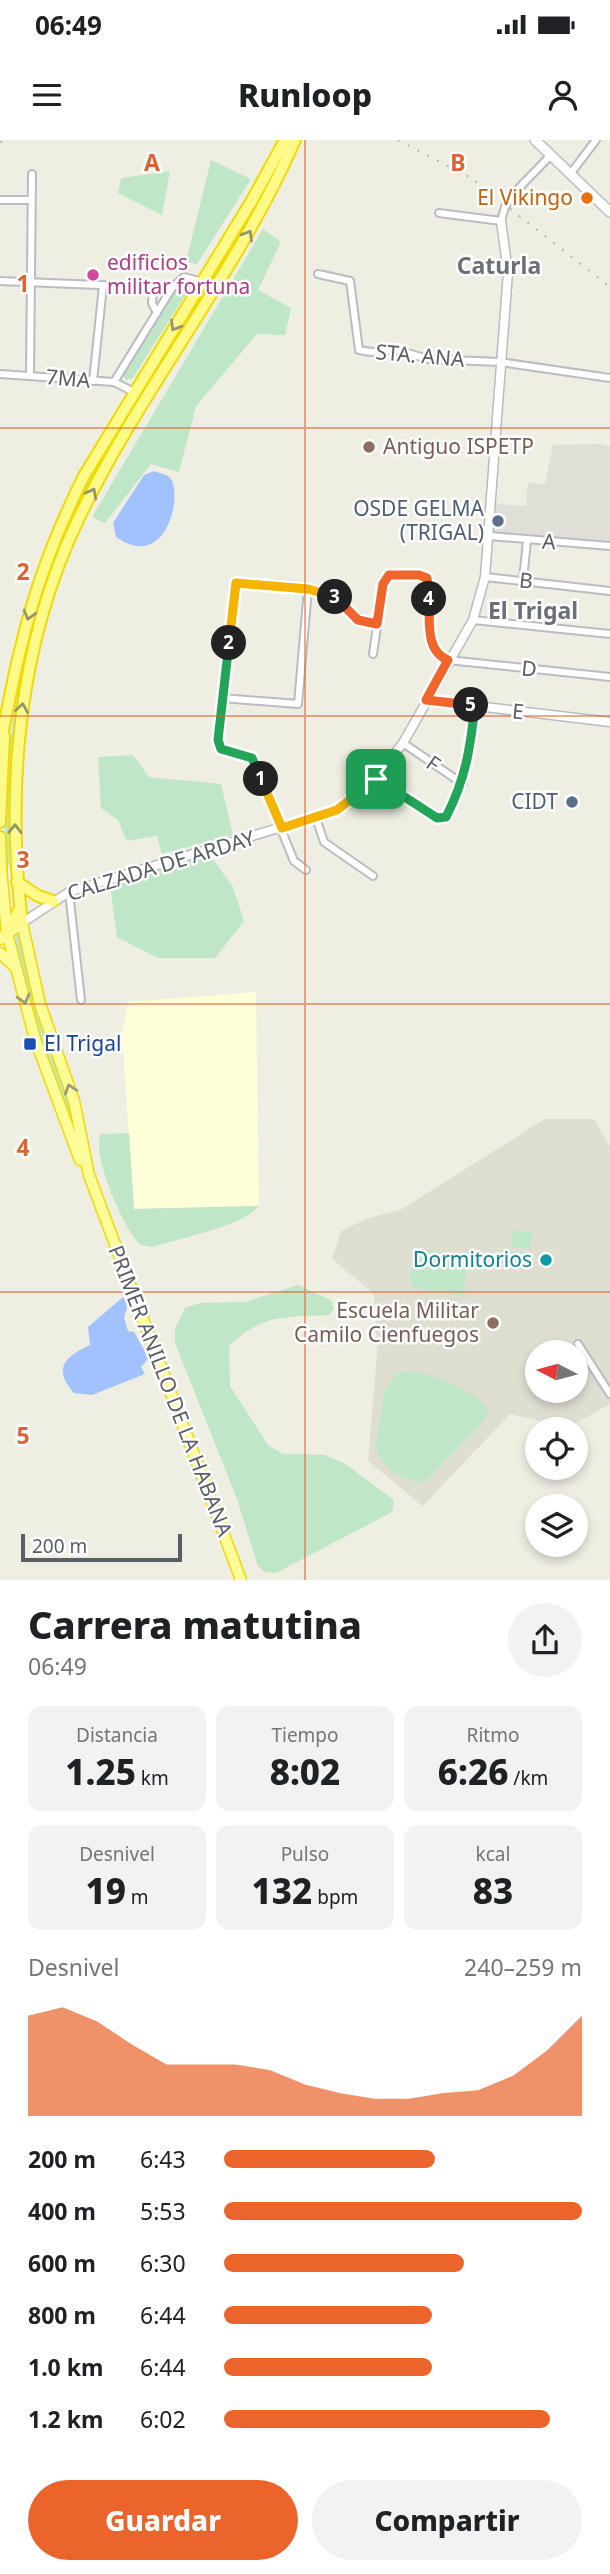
<!DOCTYPE html>
<html lang="es">
<meta charset="utf-8">
<style>
body{margin:0;font-family:"Noto Sans",sans-serif;background:#f2f2f2;color:#202124;height:100vh;display:flex;flex-direction:column;font-size:26px;white-space:nowrap}
*{box-sizing:border-box;margin:0}
p{font-size:23px;color:#757577}
.icon{flex:none;width:38px;height:38px;fill:none;stroke:currentColor;stroke-width:2;stroke-linecap:round;stroke-linejoin:round}
.map{position:relative;height:1440px;overflow:hidden}
.panel{display:flex;flex-direction:column;background:#fff;flex:1}
.panel>*{flex:none}
.needle{width:46px;rotate:276deg}
.fabs{position:absolute;left:525px;top:1200px;display:grid;gap:14px}
.fabs a{display:grid;place-items:center;width:63px;height:63px;border-radius:50%;background:#fff;box-shadow:0 4px 10px #0003;font-size:35px}
.scale{position:absolute;left:21px;bottom:18px;width:161px;box-sizing:border-box;padding-left:7px;border:4px solid #5b5d64;border-top:0;font-size:19px;line-height:24px;white-space:nowrap;color:#5b5d64;-webkit-text-stroke:5px #fff;paint-order:stroke}
.pin{position:absolute;display:grid;place-items:center;width:60px;height:60px;color:#fff;margin:-30px;border-radius:14px;box-shadow:0 4px 10px #0006}
.km{position:absolute;width:35px;height:35px;margin:-18px;border-radius:50%;background:#222;color:#fff;font-size:19px;line-height:35px;text-align:center}
.round{display:grid;place-items:center;flex:none;width:74px;height:74px;border-radius:37px;background:#f2f2f2}
.headline{display:flex;align-items:center;justify-content:space-between;height:119px;padding:0 28px}
h1{font-size:38px;font-weight:800;line-height:52px}
.figures{display:grid;grid-template-columns:repeat(3,1fr);gap:10px;height:119px;padding:7px 28px}
.figures div{display:grid;align-content:center;border-radius:14px;background:#f2f2f2;text-align:center}
.figures b{font-size:35px;font-weight:800}
.figures small{font-size:19px;font-weight:400}
.figures p{font-size:19px}
.chart{height:196px;padding:14px 28px}
.chart p{display:flex;justify-content:space-between}
.chart svg{width:100%;height:126px;margin-top:7px;fill:#eb642b;opacity:.7}
.action{display:flex;gap:14px;margin-top:auto;padding:14px 28px}
.action a{flex:1;height:80px;border-radius:42px;background:#eb642b;color:#fff;font-size:28px;font-weight:800;line-height:80px;text-align:center}
.action a+a{background:#f2f2f2;color:#202124}
ul{padding:0 28px;list-style:none;font-size:23px}
li{display:grid;grid-template-columns:112px 84px 1fr;align-items:center;height:52px}
li i{height:18px;border-radius:9px;background:#eb642b}
.status{display:flex;justify-content:space-between;align-items:center;height:49px;padding:0 35px;background:#fff;direction:ltr}
.status svg{height:19px;fill:currentColor}
header{display:flex;justify-content:space-between;align-items:center;height:91px;padding:0 28px;background:#fff;font-size:32px;font-weight:800}
.map>svg:first-child{display:block}
</style>
<div class="status"><b>06:49</b><svg viewBox="0 0 49 12"><path d="M0 12V9h3v3zM5 12V6h3v6zM10 12V3h3v9zM15 12V0h3v12zM26 1h20v11H26zM47 4h2v5h-2z"/></svg></div>
<header><svg class="icon" aria-label="menu" viewBox="0 0 24 24"><path d="M4 6h16M4 12h16M4 18h16"/></svg>Runloop<svg class="icon" aria-label="person" viewBox="0 0 24 24"><circle cx="12" cy="8" r="4"/><path d="M4 21q1-7 8-7t8 7"/></svg></header>
<div class="map">
<svg width="610" height="1440" viewBox="0 0 610 1440">
<rect width="100%" height="100%" fill="#eeeee3"/>
<path fill="#fefed8" d="M256,852L259,1066L134,1069L122,894L128,862Z"/>
<path fill="#dfdfd7" d="M603,304L610,307V401L493,392L496,364L526,366L528,343L545,344L553,305Z"/>
<path fill="#deded1" fill-rule="evenodd" d="M545,979H594L610,1007V1264L569,1287L510,1274L423,1366L368,1321L377,1214L374,1154L332,1119L341,1091L366,1079L402,1069ZM537,1213H576V1251H537Z"/>
<path fill="#bfe6c7" d="M291,0L264,55L149,245L68,393L15,593L10,726L4,720C5,614 16,518 53,418C79,347 120,282 159,217C203,145 247,72 291,0Z
M211,20L251,39L197,124L186,122Z
M170,31L162,75L118,53L121,38Z
M263,89L281,102L258,150L291,168L285,195L257,194L196,266L179,332L151,324L105,383L92,377Z
M187,142L190,147L133,238L126,240L122,234L179,144Z
M133,615L149,637L221,644L233,695L162,714L157,696L127,701L118,680L101,668L98,617Z
M209,714L233,747L244,781L215,818H158L117,797L110,746Z
M21,790L70,966L69,983L33,879L15,796Z
M129,993L134,1069L259,1066C244,1086 177,1099 152,1107L141,1105C125,1093 90,1012 101,994Z
M513,1090L532,1092L530,1109L511,1107Z
M416,1108L467,1117L464,1156L412,1147L410,1137Z
M501,1110L529,1113L528,1127L500,1124Z
M298,1145L331,1160L334,1168L329,1175C287,1177 261,1174 229,1206L230,1246L268,1305L283,1314L324,1315L344,1323L394,1360L392,1372L276,1433L265,1432L258,1426L237,1359L175,1203V1189L185,1168L200,1163L245,1162Z
M413,1231C432,1234 482,1254 489,1272L481,1284L425,1342C404,1342 379,1327 376,1305L385,1249L399,1232Z"/>
<path fill="#a2c2ff" d="M154,331C158,333 166,334 169,337C184,348 169,434 116,397L113,383L144,335Z
M123,1157L128,1164L124,1178L128,1191L134,1192L149,1218L141,1227L145,1234L92,1255L74,1253C52,1228 65,1217 90,1205L88,1187Z"/>
<g fill="none" stroke-linecap="round" stroke-linejoin="round">
<g stroke="#bbbbc2" stroke-width="10">
<path id="minor" d="M571,33L596,0
M517,50L551,15
M0,60H31
M439,73L501,81L505,67
M318,134L350,141L359,210L371,212L397,210L428,219L500,222L610,238
M0,141L172,148
M153,148L152,163L157,173
M0,234L114,242L134,252
M30,235L32,34
M93,241L103,146
M114,242L172,148L184,137L202,142
M489,396L610,406
M485,437L610,451
M523,441L527,400
M473,480L610,494
M373,514L383,444L389,435H419L427,438L433,509L438,516L448,520L610,537
M222,558L298,564L308,449
M403,603L463,644
M376,639L437,678H444C469,647 470,605 475,566
M316,678L324,702L373,736
M306,730L294,721L252,618L221,609L218,600L236,443C265,445 301,442 328,453C349,461 353,482 377,484
M69,752L81,860
M578,1204L610,1254"/>
</g>
<g stroke="#bbbbc2" stroke-width="11">
<path id="tertiary" d="M426,560L610,582
M22,783L69,752L337,670L369,646L403,603L473,480L485,437L508,132L501,81"/>
</g>
<g stroke="#bbbdc4" stroke-width="12">
<path id="secondary" d="M535,0L610,72"/>
</g>
<g stroke="#f1da00" stroke-width="13">
<path id="trunk" d="M1,728L7,793L35,899L80,1020
M0,799L22,783L40,864L74,961L89,1035L241,1440
M0,813L15,827"/>
</g>
<g stroke="#f1da00" stroke-width="14">
<path id="motorway" d="M0,603C8,570 13,536 22,503C36,444 57,390 84,336L251,62L285,0
M0,682L4,596
M0,697L1,728
M17,742L38,756L53,761
M22,783C6,648 18,505 78,380C141,248 236,135 295,0
M7,793L19,770"/>
</g>
<use href="#minor" stroke="#fff" stroke-width="6"/>
<use href="#tertiary" stroke="#fff" stroke-width="8"/>
<use href="#secondary" stroke="#fff" stroke-width="9"/>
<use href="#trunk" stroke="#fcfc98" stroke-width="10"/>
<use href="#motorway" stroke="#fefa8a" stroke-width="10"/>
<path stroke="#b6b6b7" stroke-width="2" stroke-dasharray="2 9" stroke-linecap="butt" d="M398,0L471,38L610,147
M0,2L6,0"/>
<g stroke="#bbbbc2" stroke-width="10" stroke-linecap="butt">
<path id="minor-bridge" d="M505,67L517,50"/>
</g>
<use href="#minor-bridge" stroke="#fff" stroke-width="6"/>
</g>
<defs><path id="oneway-chevron" d="M-2-3.5L2.5 0L-2 3.5" fill="none" stroke-width="1.6" stroke-linecap="round" stroke-linejoin="round" transform="scale(1.75)"/></defs>
<g stroke="#949471">
<use href="#oneway-chevron" transform="translate(248 95) rotate(-59)"/>
<use href="#oneway-chevron" transform="translate(175 186) rotate(121)"/>
<use href="#oneway-chevron" transform="translate(92 353) rotate(-62)"/>
<use href="#oneway-chevron" transform="translate(29 475) rotate(106)"/>
<use href="#oneway-chevron" transform="translate(22 568) rotate(-81)"/>
<use href="#oneway-chevron" transform="translate(15 689) rotate(-89)"/>
</g>
<g stroke="#9b9d79">
<use href="#oneway-chevron" transform="translate(24 859) rotate(75)"/>
<use href="#oneway-chevron" transform="translate(70 949) rotate(-109)"/>
</g>
<g fill="none" stroke-linecap="round" stroke-linejoin="round">
<g stroke="#fff" stroke-width="14">
<path id="split-1" d="M261,639L282,688L337,670L376,639"/>
</g>
<g stroke="#fff" stroke-width="14">
<path id="split-2" d="M229,503L218,600L221,609L252,618L261,639"/>
</g>
<g stroke="#fff" stroke-width="14">
<path id="split-3" d="M229,503L236,443L308,449L335,457"/>
</g>
<g stroke="#fff" stroke-width="14">
<path id="split-4" d="M335,457L358,480L377,484L383,444L389,435H419L427,438L429,459"/>
</g>
<g stroke="#fff" stroke-width="14">
<path id="split-5" d="M429,459C430,482 425,511 448,520L426,560L471,565"/>
</g>
<g stroke="#fff" stroke-width="14">
<path id="split-6" d="M411,661L437,678L446,677C466,638 470,609 475,566L471,565"/>
</g>
<g stroke="#fff" stroke-width="14">
<path id="split-7" d="M376,639L411,661"/>
</g>
<use href="#split-1" stroke="#f5b400" stroke-width="9"/>
<use href="#split-2" stroke="#22a559" stroke-width="9"/>
<use href="#split-3" stroke="#f5b400" stroke-width="9"/>
<use href="#split-4" stroke="#f0652b" stroke-width="9"/>
<use href="#split-5" stroke="#f0652b" stroke-width="9"/>
<use href="#split-6" stroke="#22a559" stroke-width="9"/>
<use href="#split-7" stroke="#22a559" stroke-width="9"/>
</g>
<path fill="none" stroke="#dd6331" stroke-width="2" stroke-opacity="0.55" d="M305,0V1440M0,288H610M0,576H610M0,864H610M0,1152H610"/>
<circle fill="#e8710a" stroke="#fff" stroke-width="2.5" cx="587" cy="58" r="7"/>
<circle fill="#d1479c" stroke="#fff" stroke-width="2.5" cx="93" cy="135" r="7"/>
<g fill="#8d6e63" stroke="#fff" stroke-width="2.5">
<circle cx="369" cy="307" r="7"/>
<circle cx="493" cy="1183" r="7"/>
</g>
<g fill="#5c6f8a" stroke="#fff" stroke-width="2.5">
<circle cx="498" cy="381" r="7"/>
<circle cx="572" cy="662" r="7"/>
</g>
<rect fill="#1a4fb4" stroke="#fff" stroke-width="2.5" x="23" y="897" width="14" height="14" rx="3.5"/>
<circle fill="#0f9aa8" stroke="#fff" stroke-width="2.5" cx="546" cy="1120" r="7"/>
<g text-anchor="middle" stroke-width="5" stroke-linejoin="round" paint-order="stroke">
<g font-size="21" fill="#c56008" stroke="#fff" text-anchor="end">
<text x="573" y="65">El Vikingo</text>
</g>
<g font-size="21" fill="#b23c85" stroke="#fff" text-anchor="start">
<text x="107" y="130">edificios<tspan x="107" dy="24">militar fortuna</tspan></text>
</g>
<g font-size="21" fill="#5b5d64" stroke="#fff">
<text transform="translate(420 216) rotate(5)" y="7">STA. ANA</text>
<text transform="translate(68 239) rotate(5)" y="7">7MA</text>
<text transform="translate(549 402) rotate(4)" y="7">A</text>
<text transform="translate(526 441) rotate(6)" y="7">B</text>
<text transform="translate(529 529) rotate(6)" y="7">D</text>
<text transform="translate(518 572) rotate(6)" y="7">E</text>
<text transform="translate(433 624) rotate(35)" y="7">F</text>
<text transform="translate(161 726) rotate(-17)" y="7">CALZADA DE ARDAY</text>
<text transform="translate(170 1251) rotate(69)" y="7">PRIMER ANILLO DE LA HABANA</text>
</g>
<g font-size="21" fill="#785e54" stroke="#fff" text-anchor="start">
<text x="383" y="314">Antiguo ISPETP</text>
<text x="479" y="1178" text-anchor="end">Escuela Militar<tspan x="479" dy="24">Camilo Cienfuegos</tspan></text>
</g>
<g font-size="21" fill="#4e5e75" stroke="#fff" text-anchor="end">
<text x="484" y="376">OSDE GELMA<tspan x="484" dy="24">(TRIGAL)</tspan></text>
<text x="558" y="669">CIDT</text>
</g>
<g font-size="21" fill="#164399" stroke="#fff" text-anchor="start">
<text x="44" y="911">El Trigal</text>
</g>
<g font-size="21" fill="#0d838f" stroke="#fff" text-anchor="end">
<text x="532" y="1127">Dormitorios</text>
</g>
<g font-size="23" font-weight="bold" fill="#6c6f76" stroke="#fff">
<text x="499" y="134">Caturla</text>
<text x="533" y="479">El Trigal</text>
</g>
</g>
<g font-size="23" text-anchor="middle" font-weight="bold" fill="#dd6331" stroke="#fff" stroke-width="5" stroke-linejoin="round" paint-order="stroke">
<text x="152" y="31">A</text>
<text x="458" y="31">B</text>
<text x="23" y="152">1</text>
<text x="23" y="440">2</text>
<text x="23" y="728">3</text>
<text x="23" y="1016">4</text>
<text x="23" y="1304">5</text>
</g>
</svg>
<div class="fabs">
<a><svg class="needle" viewBox="-14 -14 28 28"><path d="M0-13l5 13h-10z" fill="#e53935"/><path d="M0 13l5-13h-10z" fill="#757577"/></svg></a>
<a><svg class="icon" aria-label="locate" viewBox="0 0 24 24"><circle cx="12" cy="12" r="6"/><path d="M12 2v4M12 18v4M2 12h4M18 12h4"/></svg></a>
<a><svg class="icon" aria-label="layers" viewBox="0 0 24 24"><path d="M12 4l9 5-9 5-9-5zM3 14l9 5 9-5"/></svg></a>
</div>
<div class="scale">200 m</div>
<div class="pin" style="left:376px;top:639px;background:#1e9e55"><svg class="icon" aria-label="arrive" viewBox="0 0 24 24"><path d="M6 21V4h12l-3 4 3 4H6"/></svg></div>
<b class="km" style="left:261px;top:639px">1</b>
<b class="km" style="left:229px;top:503px">2</b>
<b class="km" style="left:335px;top:457px">3</b>
<b class="km" style="left:429px;top:459px">4</b>
<b class="km" style="left:471px;top:565px">5</b>
</div>
<section class="panel">
<div class="headline"><div><h1>Carrera matutina</h1><p>06:49</p></div><a class="round"><svg class="icon" aria-label="share" viewBox="0 0 24 24"><path d="M12 15V3M7 8l5-5 5 5M5 13v7h14v-7"/></svg></a></div>
<div class="figures">
<div><p>Distancia</p><b>1.25<small> km</small></b></div>
<div><p>Tiempo</p><b>8:02</b></div>
<div><p>Ritmo</p><b>6:26<small> /km</small></b></div>
</div>
<div class="figures">
<div><p>Desnivel</p><b>19<small> m</small></b></div>
<div><p>Pulso</p><b>132<small> bpm</small></b></div>
<div><p>kcal</p><b>83</b></div>
</div>
<div class="chart"><p><span>Desnivel</span>240–259 m</p>
<svg viewBox="0 0 160 44" preserveAspectRatio="none"><path d="M0 44V9L10 6L20 11L30 19L40 26L50 26L60 26L70 28L80 33L90 36L100 38L110 38L120 36L130 35L140 30L150 21L160 9V44z"/></svg>
</div>
<ul>
<li><b>200 m</b>6:43<i style="width:59%"></i></li>
<li><b>400 m</b>5:53<i style="width:100%"></i></li>
<li><b>600 m</b>6:30<i style="width:67%"></i></li>
<li><b>800 m</b>6:44<i style="width:58%"></i></li>
<li><b>1.0 km</b>6:44<i style="width:58%"></i></li>
<li><b>1.2 km</b>6:02<i style="width:91%"></i></li>
</ul>
<div class="action"><a>Guardar</a><a>Compartir</a></div>
</section>
